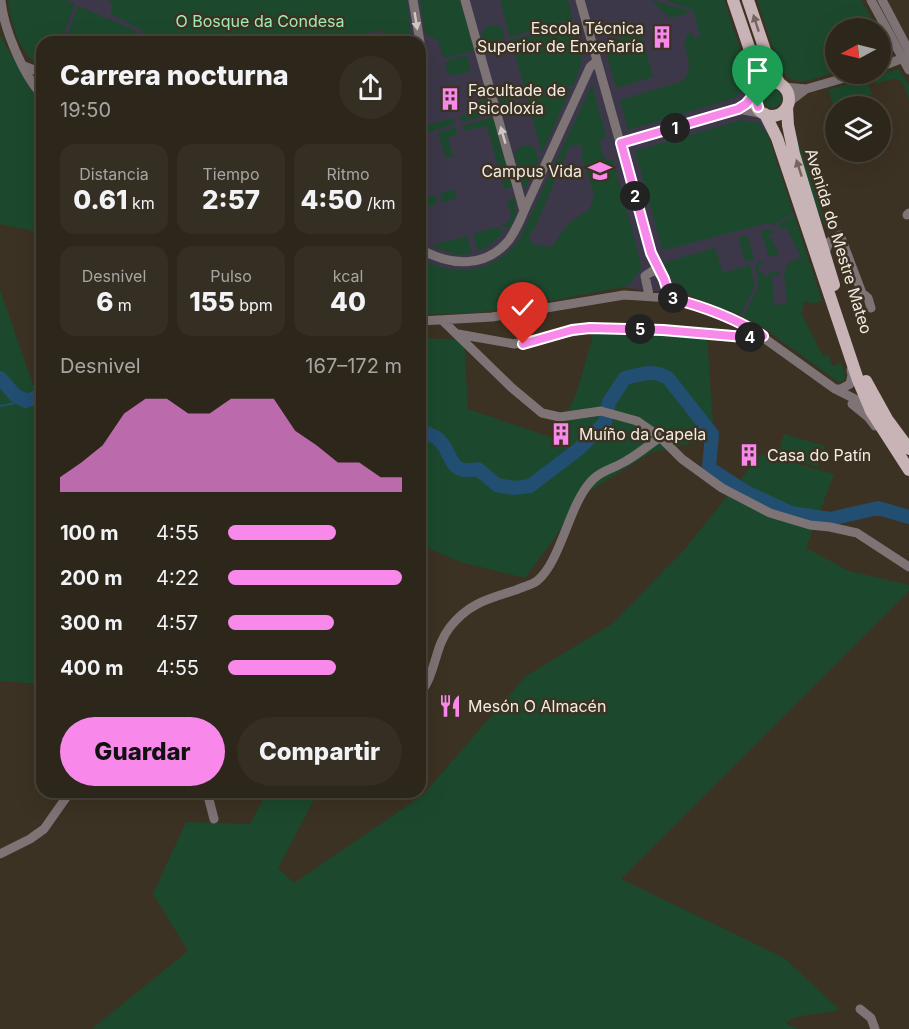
<!DOCTYPE html>
<html lang="es">
<meta charset="utf-8">
<style>
body{margin:0;font-family:Inter,sans-serif;background:#352e23;color:#f1f3f6;height:100vh;display:flex;flex-direction:column;font-size:22px;white-space:nowrap}
*{box-sizing:border-box;margin:0}
p{font-size:20px;color:#a7a5a2}
.icon{flex:none;width:33px;height:33px;fill:none;stroke:currentColor;stroke-width:2;stroke-linecap:round;stroke-linejoin:round}
.map{position:relative;flex:1;overflow:hidden}
.panel{position:absolute;left:36px;top:36px;width:390px;height:762px;display:flex;flex-direction:column;background:#2d261a;border-radius:18px;box-shadow:0 6px 24px #0002,0 0 0 2px #484339}
.panel>*{flex:none}
.needle{width:39px;rotate:263deg}
.buttons{position:absolute;left:825px;top:18px;display:grid;gap:12px}
.buttons a{display:grid;place-items:center;width:66px;height:66px;border-radius:50%;background:#2d261a;box-shadow:0 6px 24px #0002,0 0 0 2px #484339;font-size:30px}
.pin{position:absolute;display:grid;place-items:center;width:51px;height:51px;color:#fff;margin:-62px -26px;border-radius:50% 50% 50% 0;rotate:-45deg;box-shadow:0 0 6px #0007}
.pin .icon{rotate:45deg}
.km{position:absolute;width:30px;height:30px;margin:-15px;border-radius:50%;background:#222;color:#fff;font-size:16px;line-height:30px;text-align:center}
.round{display:grid;place-items:center;flex:none;width:63px;height:63px;border-radius:32px;background:#352e23}
.overview{display:flex;align-items:center;justify-content:space-between;height:102px;padding:0 24px}
h1{font-size:27px;font-weight:800;line-height:45px}
.metrics{display:grid;grid-template-columns:repeat(3,1fr);gap:9px;height:102px;padding:6px 24px}
.metrics div{display:grid;align-content:center;border-radius:15px;background:#352e23;text-align:center}
.metrics b{font-size:26px;font-weight:800}
.metrics small{font-size:16px;font-weight:400}
.metrics p{font-size:16px}
.chart{height:168px;padding:12px 24px}
.chart p{display:flex;justify-content:space-between}
.chart svg{width:100%;height:108px;margin-top:6px;fill:#f888ea;opacity:.7}
.primary-button{display:flex;gap:12px;margin-top:auto;padding:12px 24px}
.primary-button a{flex:1;height:69px;border-radius:36px;background:#f888ea;color:#111;font-size:24px;font-weight:800;line-height:69px;text-align:center}
.primary-button a+a{background:#352e23;color:#f1f3f6}
ul{padding:0 24px;list-style:none;font-size:20px}
li{display:grid;grid-template-columns:96px 72px 1fr;align-items:center;height:45px}
li i{height:15px;border-radius:8px;background:#f888ea}
.map>svg:first-child{display:block}
</style>
<div class="map">
<svg width="909" height="1029" viewBox="0 0 909 1029">
<rect width="100%" height="100%" fill="#3c3223"/>
<path fill="#3d3849" d="M11,0H724L816,283L761,326L740,315L692,296L622,287L475,313L420,284V42H42Z"/>
<path fill="#1c492d" fill-rule="evenodd" d="M8,0H65L75,4L62,38L65,40L78,6L132,29L150,42H42V66H40C19,54 11,23 8,0Z
M108,0H407L412,42H388L389,37L383,30L365,33L353,42H158L141,30L111,14L112,4Z
M420,0H460L474,50L447,58L443,56L438,40L425,34Z
M500,0H568L573,19L510,37Z
M651,0L689,11L690,13L670,18Z
M666,0H724L749,77L744,89L734,98L628,130L620,100L683,81C693,69 688,56 684,43L688,34L693,33L695,38L700,37L693,10Z
M757,0H861L877,28H836L835,72C814,78 796,90 780,69Z
M574,23C582,52 586,57 573,85L527,97L511,40Z
M494,25L502,27L505,38L484,44L481,33L486,27Z
M641,32L653,77L616,88L605,48H607L606,41Z
M0,35L31,90L42,101V230L34,231L0,224Z
M467,55L471,71L451,76L447,71L446,64L448,60Z
M898,69L909,85V99C901,75 899,77 876,84L874,76Z
M866,79L872,94L834,107L828,90Z
M511,85L519,87L522,98L500,104L497,94L503,87Z
M592,85L606,135L600,141L602,153L607,161L613,159L640,260L641,269L629,285L622,287C556,299 488,317 420,314V258C456,279 494,272 519,240ZM570,145H583C576,169 602,186 590,207C587,213 581,214 576,218C566,225 558,237 552,247L533,244L529,238L530,233L535,228Z
M571,88L542,153L527,100Z
M762 98a10 10 0 1 1 20 0a10 10 0 1 1-20 0Z
M487,99L492,114L462,122L460,116L482,110L480,101Z
M493,117L512,187L504,189L487,126L465,131L463,126Z
M453,118L455,124L420,135V127Z
M742,120L759,123L768,135L793,212L775,225L768,223L664,250L662,248L635,151Z
M456,127L457,134L448,138L453,155L463,153L446,158L438,133Z
M795,132L829,233C812,201 801,167 795,132Z
M528,145L535,148L539,159L525,190L514,154L520,147Z
M454,189L457,198L442,203L440,194Z
M435,195L438,204L422,208L420,199Z
M515,198L516,215L509,229L502,225L509,221L511,216L507,200Z
M794,214L822,301L812,304L806,301L803,302V309L801,313L823,356L829,355L832,366L841,363L846,377L840,383L761,326L743,317L759,285L755,264L765,261L758,268L765,277L773,271L782,274L772,276L774,305L787,304L784,275L788,263L801,257L786,227L781,229L777,226Z
M497,227L504,232L489,246L478,251L473,234Z
M769,229L774,233L769,235L779,254L769,257L761,231Z
M747,235L754,259L745,262L738,238Z
M467,236L472,254L456,255L433,247L439,243Z
M715,248L723,273L750,265L755,286L740,315C710,303 681,298 664,267L666,262Z
M0,290L42,410V684L0,681Z
M594,332L707,338L714,438L650,453L588,492L525,578L461,562L420,545V338L464,340L468,409L555,439L577,392Z
M784,434L825,446L818,467L778,455Z
M761,454L834,474L806,548L849,571L909,585V591L621,879L784,958L840,1010L795,1017L785,1023L798,1029H92L188,951L153,894L186,822L250,824L267,792H318L278,868L294,883L423,795L526,676L612,624L685,549Z"/>
<g fill="none" stroke-linecap="round" stroke-linejoin="round">
<path stroke="#224e72" stroke-width="2" d="M0,406L26,401"/>
<path stroke="#224e72" stroke-width="14" d="M0,378L15,395L26,401L42,395
M420,430C425,433 433,435 437,438C455,453 446,476 478,469L497,485L514,488L530,486L580,448L605,422L609,402L625,378C642,374 653,369 668,378L712,434L709,468L746,492L791,513L830,519L878,508L909,517"/>
<path stroke="#7e7475" stroke-width="9" d="M1,0C3,27 23,75 42,95
M413,0L420,42
M465,0L524,211
M580,0L651,253L660,273
M871,0L909,70
M882,0L909,51
M24,66L42,73
M880,67L906,57
M784,87L806,89L858,74
M788,103L806,89
M738,109L765,114
M620,143L738,109L750,100L758,90
M907,215L909,213
M420,249C450,266 485,269 509,240C515,231 520,221 524,211L590,67L597,61
M825,253L829,242L840,235L862,293L868,298L871,308
M649,295L645,276L654,270L662,276L670,298
M420,321L492,317L624,295L670,298L691,303L750,328L835,389L873,408
M443,321L512,388L542,413L560,417L601,411L637,421L660,437L682,459L722,488L770,513L810,525L830,527L857,533L909,567
M458,334L514,344L590,328L663,330L756,338L763,336
M835,389H841L850,384L852,375L851,370
M852,404L868,417L875,426
M420,693C436,675 434,647 450,627C469,603 488,599 516,590C522,587 532,585 537,581C560,562 568,510 588,485C598,471 613,469 626,461C638,454 649,445 660,437
M207,792L214,819
M0,854L30,839L44,829L70,792
M860,1009L871,1018L875,1029"/>
<path stroke="#c8b3b6" stroke-width="12" d="M733,0L756,68L758,90
M748,0L772,71L780,84
M755 99a17 17 0 1 1 34 0a17 17 0 1 1-34 0Z
M787,107L788,125L794,154L834,285
M765,114L777,138L858,380L871,411L909,470
M866,381L887,419L909,449"/>
</g>
<defs><path id="oneway-solid" d="M-6-.8H1V-3.2L6.5 0L1 3.2V.8H-6Z" transform="scale(1.5)"/></defs>
<g fill="#cfc8c1">
<use href="#oneway-solid" transform="translate(416 21) rotate(81)"/>
<use href="#oneway-solid" transform="translate(503 135) rotate(-106)"/>
</g>
<g fill="#74665e">
<use href="#oneway-solid" transform="translate(756 23) rotate(-108)"/>
<use href="#oneway-solid" transform="translate(799 168) rotate(-108)"/>
</g>
<g fill="none" stroke-linecap="round" stroke-linejoin="round">
<g stroke="#fff" stroke-width="12">
<path id="route" d="M523,344L572,330L590,328L663,330L756,338L763,336C735,318 702,306 670,298L664,279L651,253L621,143L738,109L746,104L758,90L756,100L758,107"/>
</g>
<use href="#route" stroke="#f888ea" stroke-width="8"/>
</g>
<defs>
<g id="building-bare" transform="scale(1.8)"><path d="M-4-6H4V6H1V3H-1V6H-4ZM-2.5-4.3h1.7v1.8h-1.7ZM.8-4.3h1.7v1.8H.8ZM-2.5-1h1.7V.8h-1.7ZM.8-1h1.7V.8H.8Z" fill="#f888ea" stroke="#3c3223" stroke-width="2.5" paint-order="stroke"/></g>
<g id="university-bare" transform="scale(1.8)"><path d="M0-5L7-2L0 1L-7-2ZM-4 1L0 2.5L4 1V4Q0 6-4 4Z" fill="#f888ea" stroke="#3c3223" stroke-width="2.5" paint-order="stroke"/></g>
<g id="restaurant-bare" transform="scale(1.8)"><path d="M-5-6h1v4h1v-4h1v4h1v-4h1v5L-1.5 .5V6h-2V.5L-5-1ZM5-6V6H3V1.5H1.5Q1.5-4 5-6Z" fill="#f888ea" stroke="#3c3223" stroke-width="2.5" paint-order="stroke"/></g>
</defs>
<g fill-rule="evenodd">
<use href="#building-bare" x="662" y="37"/>
<use href="#building-bare" x="450" y="99"/>
<use href="#university-bare" x="600" y="171"/>
<use href="#building-bare" x="561" y="434"/>
<use href="#building-bare" x="749" y="455"/>
<use href="#restaurant-bare" x="450" y="706"/>
</g>
<g text-anchor="middle" stroke-width="5" stroke-linejoin="round" paint-order="stroke">
<g font-size="16" fill="#9fecb6" stroke="#3c3223">
<text x="260" y="27">O Bosque da Condesa</text>
</g>
<g font-size="16" fill="#f2ece2" stroke="#3c3223" text-anchor="start">
<text x="644" y="34" text-anchor="end">Escola Técnica<tspan x="644" dy="18">Superior de Enxeñaría</tspan></text>
<text x="468" y="96">Facultade de<tspan x="468" dy="18">Psicoloxía</tspan></text>
<text x="582" y="177" text-anchor="end">Campus Vida</text>
<text x="579" y="440">Muíño da Capela</text>
<text x="767" y="461">Casa do Patín</text>
<text x="468" y="712">Mesón O Almacén</text>
</g>
<g font-size="16" fill="#f2ece2" stroke="#3c3223">
<text transform="translate(839 241) rotate(73)" y="6">Avenida do Mestre Mateo</text>
</g>
</g>
</svg>
<div class="buttons">
<a><svg class="needle" viewBox="-14 -14 28 28"><path d="M0-13l5 13h-10z" fill="#e53935"/><path d="M0 13l5-13h-10z" fill="#a7a5a2"/></svg></a>
<a><svg class="icon" aria-label="layers" viewBox="0 0 24 24"><path d="M12 4l9 5-9 5-9-5zM3 14l9 5 9-5"/></svg></a>
</div>
<div class="pin" style="left:758px;top:107px;background:#1e9e55"><svg class="icon" aria-label="arrive" viewBox="0 0 24 24"><path d="M6 21V4h12l-3 4 3 4H6"/></svg></div>
<div class="pin" style="left:523px;top:344px;background:#d93025"><svg class="icon" aria-label="check" viewBox="0 0 24 24"><path d="M5 12l5 5 9-10"/></svg></div>
<b class="km" style="left:675px;top:128px">1</b>
<b class="km" style="left:635px;top:196px">2</b>
<b class="km" style="left:673px;top:298px">3</b>
<b class="km" style="left:750px;top:337px">4</b>
<b class="km" style="left:640px;top:329px">5</b>
<section class="panel">
<div class="overview"><div><h1>Carrera nocturna</h1><p>19:50</p></div><a class="round"><svg class="icon" aria-label="share" viewBox="0 0 24 24"><path d="M12 15V3M7 8l5-5 5 5M5 13v7h14v-7"/></svg></a></div>
<div class="metrics">
<div><p>Distancia</p><b>0.61<small> km</small></b></div>
<div><p>Tiempo</p><b>2:57</b></div>
<div><p>Ritmo</p><b>4:50<small> /km</small></b></div>
</div>
<div class="metrics">
<div><p>Desnivel</p><b>6<small> m</small></b></div>
<div><p>Pulso</p><b>155<small> bpm</small></b></div>
<div><p>kcal</p><b>40</b></div>
</div>
<div class="chart"><p><span>Desnivel</span>167–172 m</p>
<svg viewBox="0 0 160 44" preserveAspectRatio="none"><path d="M0 44V38L10 32L20 25L30 12L40 6L50 6L60 12L70 12L80 6L90 6L100 6L110 19L120 25L130 32L140 32L150 38L160 38V44z"/></svg>
</div>
<ul>
<li><b>100 m</b>4:55<i style="width:62%"></i></li>
<li><b>200 m</b>4:22<i style="width:100%"></i></li>
<li><b>300 m</b>4:57<i style="width:61%"></i></li>
<li><b>400 m</b>4:55<i style="width:62%"></i></li>
</ul>
<div class="primary-button"><a>Guardar</a><a>Compartir</a></div>
</section>
</div>
